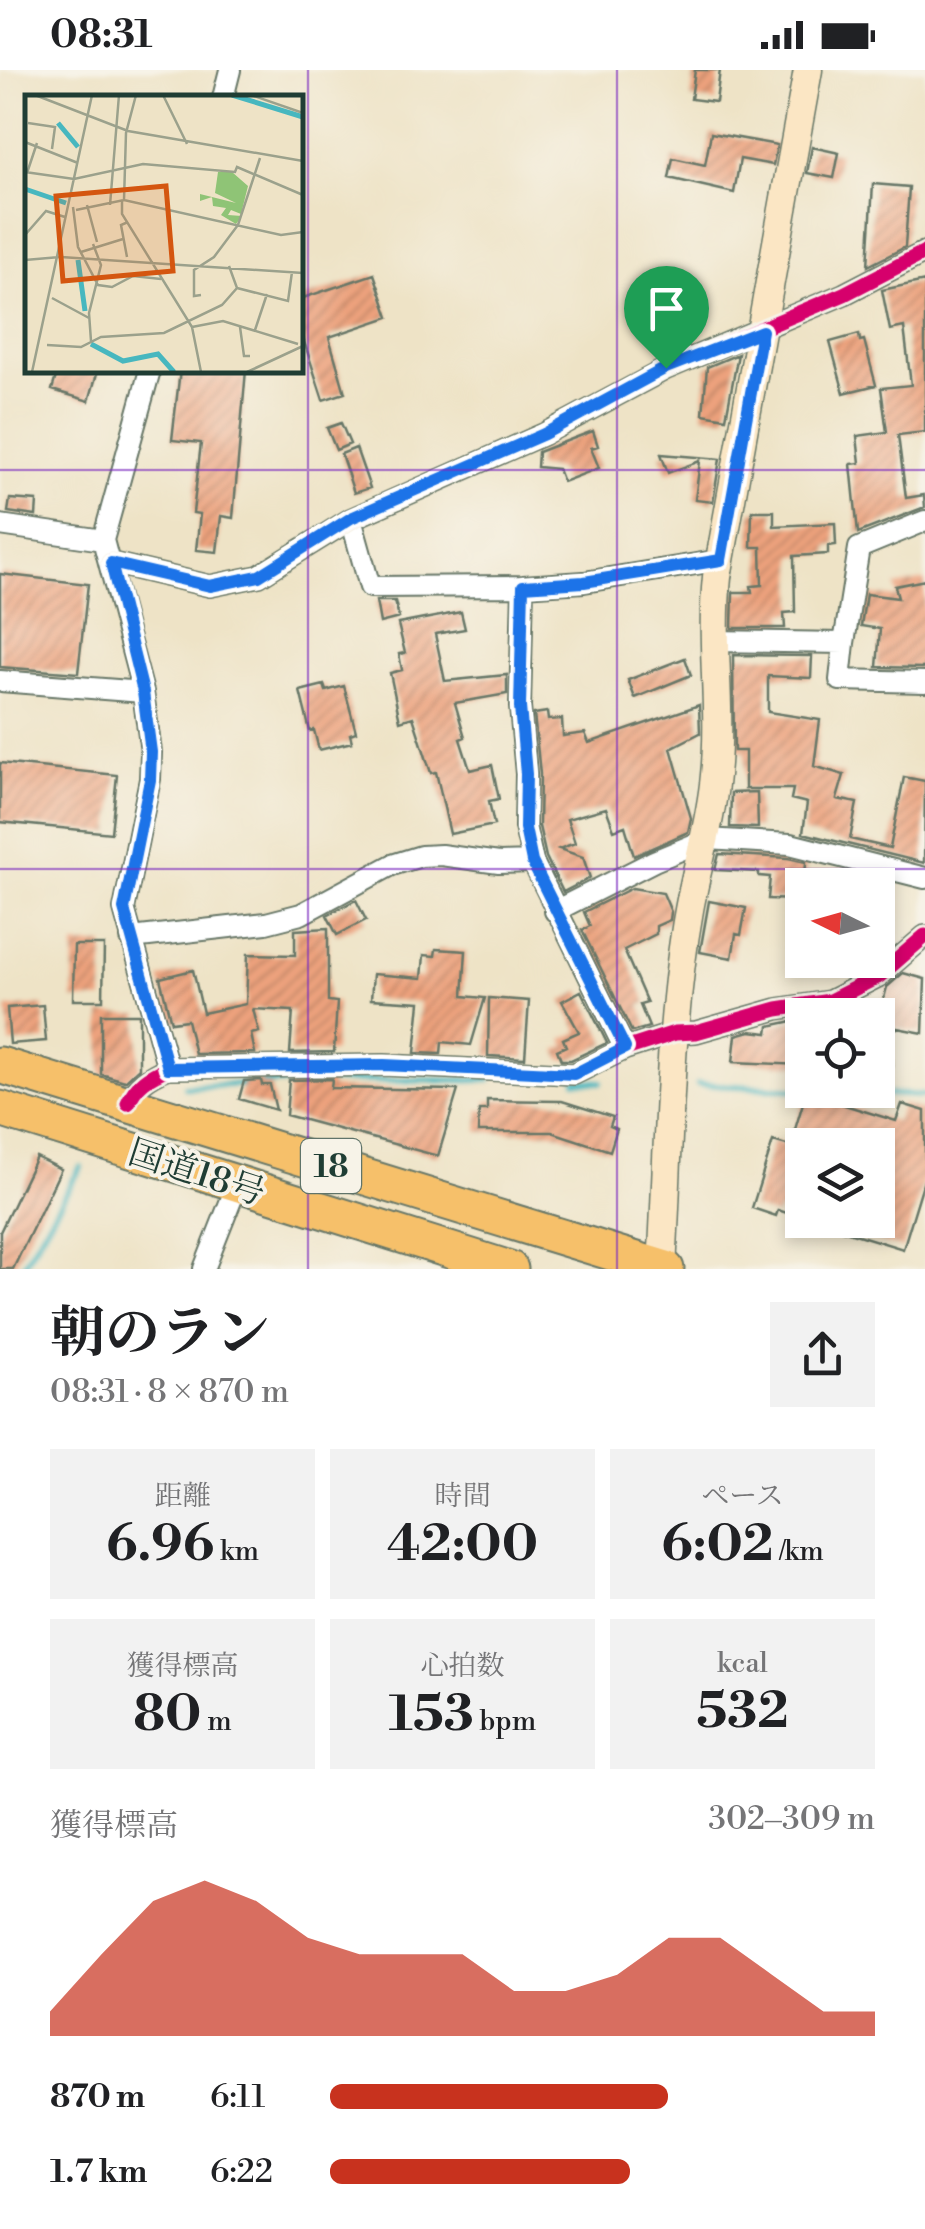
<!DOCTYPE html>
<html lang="ja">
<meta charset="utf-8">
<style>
body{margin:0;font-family:"Libre Bodoni","Noto Serif JP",serif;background:#f2f2f2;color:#202124;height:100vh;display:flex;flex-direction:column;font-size:38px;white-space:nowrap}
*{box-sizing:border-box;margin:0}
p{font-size:32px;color:#757577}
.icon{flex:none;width:55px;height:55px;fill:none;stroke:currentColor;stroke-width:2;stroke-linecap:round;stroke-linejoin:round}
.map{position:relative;height:1199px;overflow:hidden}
.drawer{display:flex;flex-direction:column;background:#fff;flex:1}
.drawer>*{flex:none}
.needle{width:65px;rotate:275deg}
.tools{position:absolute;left:785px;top:798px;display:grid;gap:20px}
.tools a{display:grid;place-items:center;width:110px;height:110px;border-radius:0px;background:#fff;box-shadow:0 5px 15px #0003;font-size:50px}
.pin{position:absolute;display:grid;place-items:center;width:85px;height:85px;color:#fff;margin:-102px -42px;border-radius:50% 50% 50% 0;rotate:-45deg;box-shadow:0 0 10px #0007}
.pin .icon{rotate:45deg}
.round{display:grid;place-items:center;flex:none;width:105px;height:105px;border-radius:0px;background:#f2f2f2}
.summary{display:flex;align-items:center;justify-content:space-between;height:170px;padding:0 50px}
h1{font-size:55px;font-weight:700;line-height:75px}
.stats{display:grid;grid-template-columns:repeat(3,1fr);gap:15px;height:170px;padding:10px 50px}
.stats div{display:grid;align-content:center;border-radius:0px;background:#f2f2f2;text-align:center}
.stats b{font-size:50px;font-weight:700}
.stats small{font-size:28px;font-weight:400}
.stats p{font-size:28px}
.chart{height:280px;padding:20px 50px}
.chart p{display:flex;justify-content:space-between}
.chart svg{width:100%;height:180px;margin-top:10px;fill:#c8321e;opacity:.7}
ul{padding:0 50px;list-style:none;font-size:32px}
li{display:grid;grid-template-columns:160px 120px 1fr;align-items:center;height:75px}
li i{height:25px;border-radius:12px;background:#c8321e}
.status{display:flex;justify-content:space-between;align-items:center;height:70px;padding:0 50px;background:#fff;direction:ltr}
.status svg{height:28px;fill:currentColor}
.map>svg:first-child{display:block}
</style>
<div class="status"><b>08:31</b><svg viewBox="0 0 49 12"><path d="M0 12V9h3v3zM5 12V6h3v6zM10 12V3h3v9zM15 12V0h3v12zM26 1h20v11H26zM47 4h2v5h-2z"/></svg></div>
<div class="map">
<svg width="925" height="1199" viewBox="0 0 925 1199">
<defs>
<pattern id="building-hatch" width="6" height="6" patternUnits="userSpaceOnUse" patternTransform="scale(2.5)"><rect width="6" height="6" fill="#eda27d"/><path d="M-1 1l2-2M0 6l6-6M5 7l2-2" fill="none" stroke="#bf8567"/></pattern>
</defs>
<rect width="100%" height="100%" fill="#f7f3e8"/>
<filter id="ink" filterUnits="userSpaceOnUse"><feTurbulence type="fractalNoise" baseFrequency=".01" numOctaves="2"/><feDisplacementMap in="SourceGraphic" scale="20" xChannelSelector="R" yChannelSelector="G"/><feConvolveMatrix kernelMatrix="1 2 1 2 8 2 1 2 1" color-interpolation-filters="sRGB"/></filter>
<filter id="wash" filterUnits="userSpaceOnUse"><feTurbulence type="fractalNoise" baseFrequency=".0048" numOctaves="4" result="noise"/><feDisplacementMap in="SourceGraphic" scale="40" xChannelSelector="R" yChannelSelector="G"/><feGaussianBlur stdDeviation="2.25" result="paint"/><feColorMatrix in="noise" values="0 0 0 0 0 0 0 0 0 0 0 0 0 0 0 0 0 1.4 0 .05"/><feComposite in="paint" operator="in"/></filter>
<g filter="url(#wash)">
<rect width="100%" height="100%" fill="#eee3c6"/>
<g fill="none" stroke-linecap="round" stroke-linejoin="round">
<path stroke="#47b7bf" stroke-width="6" d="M326,1011L489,1010
M576,1011L601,1012
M698,1014L802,1020
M185,1017L294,1012
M803,1020L925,1026
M21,1199L81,1097"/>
</g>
<g id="blocks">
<path fill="url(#building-hatch)" d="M695,0H720L716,32L691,29Z
M711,63L777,75L773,95L740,89L734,123L669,108L673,88L705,95Z
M812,77L839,83L834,108L807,103Z
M873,114L909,117L905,177L868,196Z
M374,204L389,247L329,267L345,323L323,330L300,259V229Z
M925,211V362L898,365L906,428L924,425L925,437L858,463L851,394L860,393L857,366L887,362L881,318L911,315L904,257L890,260L882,220Z
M859,264L860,271L864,270L876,315L844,323L830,272Z
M738,284L726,348L703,344L707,297Z
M58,300H98L89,331L52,320Z
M180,300H246L233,448L221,446L217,482L196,480L200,444L193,443L201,373L172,370Z
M341,353L350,374L336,380L327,358Z
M593,361L598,376L591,378L599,398L563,412L558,399L537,397L538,382Z
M356,378L370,418L354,423L341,384Z
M661,384L720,389L713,432L695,430L700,391L668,403Z
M10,429L37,431L36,446L8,442Z
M752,441H774V456L835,453L836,475L828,476V484L794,486L795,542L784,543L785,558H732L733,522H752L751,516L762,515L761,477H751Z
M0,504L88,514L78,603L0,597Z
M925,510V598L877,597L880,559L861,556L866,524L898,528L895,516Z
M376,531H395L399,548L380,553Z
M461,542L465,559L435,564L445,611L507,605V624L455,633L465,667L460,669L470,700L492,695L499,729L489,731L494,755L450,764L436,702L431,703L413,647L400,651L390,603L402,600L399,584L405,583L398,554Z
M733,585L812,586L811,608L768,606V642L820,650L814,696L844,705L837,729L857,733L850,769L890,778L904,707L925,711L924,793L803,763L807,733L791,729L793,719H745V681H734Z
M685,588L691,605L635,628L628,610Z
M324,615L326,621L344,616L356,662L350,664L352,672L319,680L314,660L310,661L300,621Z
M699,635L700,663L671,678L691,748L688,762L634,786L625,756L614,760L606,738L567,749L575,773L559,779L583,787L590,808L563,822L546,787L539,756L540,704L534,644L547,642L548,650L562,649L563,666L585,663L589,673Z
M0,693L117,705L111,763L0,752Z
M757,722L758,758L730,757L731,723Z
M719,784L788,788L806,792L805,808H797V830L768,829L770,807L759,806V802L715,800Z
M632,818L663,823L671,842L670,850L656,856V864L624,880L647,933L640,935L649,957L632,962L582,860L590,856L584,842Z
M356,830L366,850L337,865L327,845Z
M709,831L746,838L741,865L736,864L732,888L700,882Z
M328,858V931L337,932L334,982L290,983L293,941L253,939L259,962L251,964L255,983L195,984L187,950L171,952L160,908L193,900L203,943L246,934L248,884L295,885V860Z
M74,875H104L103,930H73Z
M436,879L466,881L463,926L485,928L471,975L442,972L441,984L415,983L420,932L371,929L373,904L422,908L424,885L435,886Z
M903,903L925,909L923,963L892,957L893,996H878V932H883L887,917Z
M581,921L607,973L571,990H561L557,980L566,976L563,969L579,962L562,931Z
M489,928L529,931L525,988L488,986Z
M43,935L46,971L10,974L7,938Z
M101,944H139V998L125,1011L101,1004Z
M802,949V995L733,992L736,965L750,961L768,963L769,956Z
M332,1009L331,1018L458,1020L438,1086L286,1045L289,1010Z
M261,1010L262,1015H270L276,1040L239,1029L244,1011Z
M806,1023L896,1051L902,1034L925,1041V1107L903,1179L822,1154L823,1150H878V1075H802V1148L778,1140L776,1146L752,1138L773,1071L790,1076Z
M487,1030L562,1031L613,1047L610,1056L617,1059L610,1081L552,1062H478L479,1040H487Z
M36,1087L61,1099L13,1199H0V1162Z"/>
</g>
</g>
<g filter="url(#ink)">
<use href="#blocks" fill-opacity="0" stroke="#677767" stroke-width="2.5"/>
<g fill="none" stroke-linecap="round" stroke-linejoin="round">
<g stroke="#677767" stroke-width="24">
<path id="street" d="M223,28L230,0
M150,300L103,470L143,622L151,682L150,709L124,839L168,998
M351,449L370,517L523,516L584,512L721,490
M0,455L103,470
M111,493L210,516L259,506L351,449L544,364L666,299L844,224L925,182
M523,516L520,637L526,704L525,757L533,792L625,979
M713,571L844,573L840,610L925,612
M844,573L859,478L925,451
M0,611L143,622
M555,841L654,791L707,769L790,774L925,808
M131,868L266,853L301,844L392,795L421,786L441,785L499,793L533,792
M128,1033C136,1014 149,1006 168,998L384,995L574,1004L625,979L675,963L696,962L777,939L830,931L879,906L925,866
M204,1199L237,1115"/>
</g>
<g stroke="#677767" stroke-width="31">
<path id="secondary" d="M662,1198C669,1080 668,957 689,840C697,795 711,752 715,705C722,639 710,574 717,507L808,0"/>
</g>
<g stroke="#677767" stroke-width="39">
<path id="highway" d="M0,995L666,1199
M0,1039L510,1199"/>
</g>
<use href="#street" stroke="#fff" stroke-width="20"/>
<use href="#secondary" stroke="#fbe6c4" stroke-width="28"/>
<use href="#highway" stroke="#f6c06b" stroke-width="35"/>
<g stroke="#f7f3e8" stroke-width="21">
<path id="cycleway" d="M111,493L210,516L259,506L351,449L544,364L666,299L844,224L925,182
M128,1033C136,1014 149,1006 168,998L384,995L574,1004L625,979L675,963L696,962L777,939L830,931L879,906L925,866"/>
</g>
<use href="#cycleway" stroke="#d6006c" stroke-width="15"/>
</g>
</g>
<g fill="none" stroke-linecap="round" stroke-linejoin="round" filter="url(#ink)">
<g stroke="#fff" stroke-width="20">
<path id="route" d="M762,261L721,490L584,512L523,516L520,637L526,704L525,758L532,792L625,978L574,1004L384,995L168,998L124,839L150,710L151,682L143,622L111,493L210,516L259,506L351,448L544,364L666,298Z"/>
</g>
<use href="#route" stroke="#1a73e8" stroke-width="12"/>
</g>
<path fill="none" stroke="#7b2cbf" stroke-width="2.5" stroke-opacity="0.55" d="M308,0V1199M617,0V1199M0,400H925M0,799H925"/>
<g text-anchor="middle" stroke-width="8" stroke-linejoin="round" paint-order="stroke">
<rect fill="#f7f3e8" stroke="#60746a" stroke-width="2.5" x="301" y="1069" width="60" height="54" rx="8"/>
<g font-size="32" font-weight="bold" fill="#1f3d34">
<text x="331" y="1107">18</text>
</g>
<g font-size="35" fill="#1f3d34" stroke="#f7f3e8">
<text transform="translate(197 1102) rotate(18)" y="12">国道18号</text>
</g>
</g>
<g transform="translate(25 25)">
<rect width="278" height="278" fill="#eee3c6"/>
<path d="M193,77H207L223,91L216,119L206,115L203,120L217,121L211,129L196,120L201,113L188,111L187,102L175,106V99L211,108L190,98Z" fill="#8fc476"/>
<path fill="none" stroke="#47b7bf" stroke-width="5" d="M207,0L278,22M33,28L53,52M0,94L41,108M53,165L60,216M66,249L98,266L133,259L149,277"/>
<path fill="none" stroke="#9ba18c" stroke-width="2.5" d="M10,0L103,36L278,66M138,0L162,49M226,0L278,18M3,28L30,32L27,54M0,47L53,68M0,77L49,84L118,69L210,77L212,72L278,100M2,78L12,48M99,105L101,38L111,0M97,106V119L167,232L176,277M62,110L72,147M85,110L94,0M48,112L53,152L73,190L87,192L108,181L136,184M51,115L99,105L256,140L278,137M0,140L21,116L40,122M56,157L98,144M36,162L278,178M102,162L96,130L103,127M0,165L35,162M212,193L263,206L267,177M176,200L169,201V175L189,162L213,130L235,63M27,203L64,223M167,232L198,226L273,249M215,232L219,261H225M230,235L242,199M66,246L64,218L76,170L68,149M22,250L56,252L76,242L139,238L197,210L212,193L204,171M7,277L67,0M222,277L278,251"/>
<path fill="#d45610" fill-opacity="0.15" stroke="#d45610" stroke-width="5" d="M141,91L148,176L38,186L31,101Z"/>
<rect width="278" height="278" fill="none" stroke="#1f3d34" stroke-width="5"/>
</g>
</svg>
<div class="tools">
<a><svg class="needle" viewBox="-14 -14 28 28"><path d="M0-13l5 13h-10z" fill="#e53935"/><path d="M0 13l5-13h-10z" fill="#757577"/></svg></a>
<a><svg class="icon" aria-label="locate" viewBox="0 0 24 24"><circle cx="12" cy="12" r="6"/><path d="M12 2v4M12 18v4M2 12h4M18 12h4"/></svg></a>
<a><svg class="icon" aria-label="layers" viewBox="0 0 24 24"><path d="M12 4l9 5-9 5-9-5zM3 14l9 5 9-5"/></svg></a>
</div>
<div class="pin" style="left:666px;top:298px;background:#1e9e55"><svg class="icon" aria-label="arrive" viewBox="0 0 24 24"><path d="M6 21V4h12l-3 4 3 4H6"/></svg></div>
</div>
<section class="drawer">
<div class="summary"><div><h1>朝のラン</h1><p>08:31 · 8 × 870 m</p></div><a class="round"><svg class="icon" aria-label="share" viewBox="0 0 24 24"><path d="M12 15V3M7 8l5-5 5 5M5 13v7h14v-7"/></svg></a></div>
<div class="stats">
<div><p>距離</p><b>6.96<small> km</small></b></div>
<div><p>時間</p><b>42:00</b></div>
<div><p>ペース</p><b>6:02<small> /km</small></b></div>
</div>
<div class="stats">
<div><p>獲得標高</p><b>80<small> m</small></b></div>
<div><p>心拍数</p><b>153<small> bpm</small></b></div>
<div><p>kcal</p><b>532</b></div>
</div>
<div class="chart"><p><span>獲得標高</span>302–309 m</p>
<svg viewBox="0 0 160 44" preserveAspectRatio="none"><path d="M0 44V38L10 24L20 11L30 6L40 11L50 20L60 24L70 24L80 24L90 33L100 33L110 29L120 20L130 20L140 29L150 38L160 38V44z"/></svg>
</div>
<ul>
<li><b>870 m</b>6:11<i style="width:62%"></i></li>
<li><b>1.7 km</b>6:22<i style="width:55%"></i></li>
</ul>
</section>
